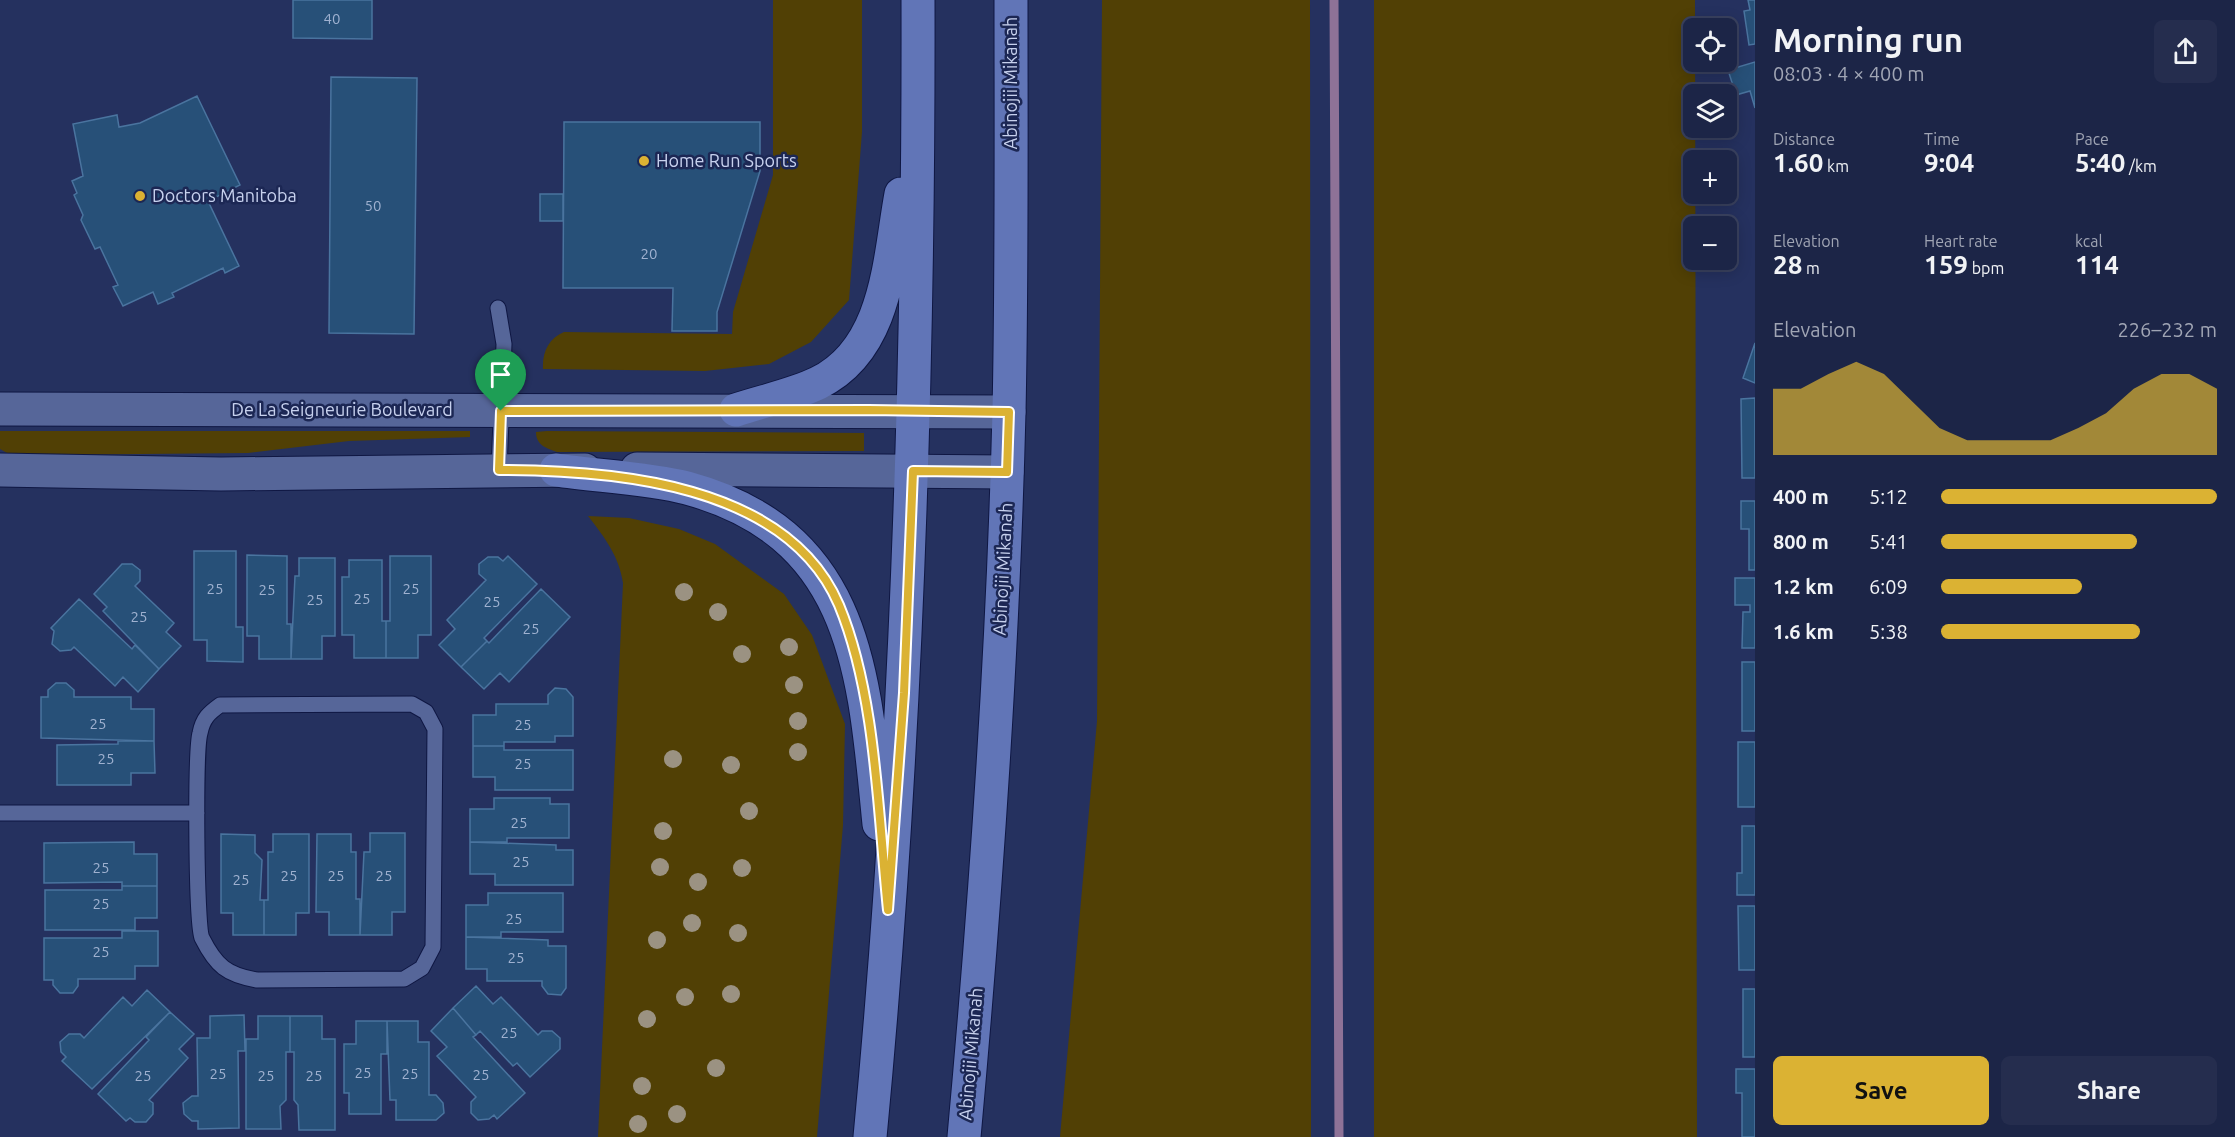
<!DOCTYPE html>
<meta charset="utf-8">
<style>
body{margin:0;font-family:Ubuntu,sans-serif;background:#252d4e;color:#f1f3f6;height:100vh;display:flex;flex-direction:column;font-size:22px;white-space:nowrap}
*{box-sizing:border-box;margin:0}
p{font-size:20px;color:#a0a5b4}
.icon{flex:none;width:33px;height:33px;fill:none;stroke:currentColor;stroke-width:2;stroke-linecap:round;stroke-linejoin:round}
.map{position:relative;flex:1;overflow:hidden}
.drawer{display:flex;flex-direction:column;background:#1c2547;width:480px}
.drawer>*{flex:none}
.tools{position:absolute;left:1683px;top:18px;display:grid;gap:12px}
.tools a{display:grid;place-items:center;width:54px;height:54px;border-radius:9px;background:#1c2547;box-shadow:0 3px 15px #0003,0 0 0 2px #3a4260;font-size:30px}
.pin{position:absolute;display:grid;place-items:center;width:51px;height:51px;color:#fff;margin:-62px -26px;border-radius:50% 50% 50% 0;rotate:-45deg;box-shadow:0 0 6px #0007}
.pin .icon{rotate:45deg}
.round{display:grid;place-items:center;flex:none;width:63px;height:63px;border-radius:9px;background:#252d4e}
.head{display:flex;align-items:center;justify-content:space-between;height:102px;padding:0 18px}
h1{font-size:33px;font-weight:700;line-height:45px}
.figures{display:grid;grid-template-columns:repeat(3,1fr);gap:9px;height:102px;padding:6px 18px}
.figures div{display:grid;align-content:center}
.figures b{font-size:26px;font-weight:700}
.figures small{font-size:16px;font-weight:400}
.figures p{font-size:16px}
.chart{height:168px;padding:12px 18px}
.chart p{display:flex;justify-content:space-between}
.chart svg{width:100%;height:108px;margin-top:6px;fill:#dbb233;opacity:.7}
.button{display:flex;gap:12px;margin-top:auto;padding:12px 18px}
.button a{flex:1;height:69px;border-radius:9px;background:#dbb233;color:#111;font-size:24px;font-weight:700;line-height:69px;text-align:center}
.button a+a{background:#252d4e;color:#f1f3f6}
ul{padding:0 18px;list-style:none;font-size:20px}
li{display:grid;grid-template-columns:96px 72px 1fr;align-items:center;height:45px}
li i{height:15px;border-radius:8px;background:#dbb233}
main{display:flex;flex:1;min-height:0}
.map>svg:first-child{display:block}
</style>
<main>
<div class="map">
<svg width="1755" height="1137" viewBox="0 0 1755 1137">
<rect width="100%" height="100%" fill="#25315f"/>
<path fill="#514005" d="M773,0H862V132L849,300L811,342L769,364L705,371L543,369C542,352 549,338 564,332L732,334L733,312L773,175Z
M1102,0H1310L1311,1137H1060L1097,721Z
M1374,0H1695L1697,1137H1374Z
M0,431H470V437L349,441L248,453L33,455L7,453L0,449Z
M547,431L864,433V451L557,452C546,448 536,445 536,432Z
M588,516L629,518L679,529L715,544L784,594L812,635L845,724L843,825L817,1137H598L623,583C619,556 605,538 588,516Z"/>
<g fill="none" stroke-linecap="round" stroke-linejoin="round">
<path stroke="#8e7297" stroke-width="9" d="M1334,0L1339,1137"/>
</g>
<path fill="#275078" stroke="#4a749f" stroke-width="1.5" d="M293,0H372V39L293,38Z
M1748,0H1755V44L1749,45L1744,11L1750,10Z
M1755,62V108L1750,91L1736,95L1728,70Z
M331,77L417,78L414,334L329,333Z
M197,96L240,185L208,201L239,266L225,273L223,268L172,293L174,297L158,304L153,292L123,306L113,287L118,285L100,247L95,249L81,220L83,215L74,195L77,193L72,181L83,176L73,124L117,115L119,127L140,123Z
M564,122H760V171L717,312V331H672L673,288H563Z
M540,194H563V221H540Z
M1755,343V383L1743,378Z
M1755,398V478H1742L1741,399Z
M1741,501H1755V570H1749V529H1741Z
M194,551H236V627H243V662L207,661V640H194Z
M247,555L287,556V624H291V659H259V636H247Z
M390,556H431V635H418V658H386V621H390Z
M508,556L537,584L484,638L487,641L461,667L439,645L455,629L447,620L486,580L479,574V564L488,557H498L503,561Z
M299,558H335V636H322V659H291L295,576H299Z
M349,560H382V621H386V658H354V635H342V577H349Z
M122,564H132L140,570V581L135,586L174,623L166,632L181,646L159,669L103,611L107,607L94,594Z
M1735,578H1755V648H1742L1743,612H1750V605H1735Z
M541,589L570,617L509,682L500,673L484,689L461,667L487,641L489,643Z
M79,599L132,649L135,645L159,669L138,692L123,677L115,686L74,647L71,650L60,651L52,644L54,631L51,628Z
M1742,662H1755V731H1742Z
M56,683H66L74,690V697H131V709H154V741L41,738V697H48V690Z
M555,688L566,689L573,697V736H555V742H504V746H473V715H496V704H548V695Z
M118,741H154L155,773H131V785H57V745L118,744Z
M1738,742H1755V807H1738Z
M473,746H504V750H573V790H495V777H473Z
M494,798H550V804H569V838H507V842H470V809H494Z
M1742,826H1755V895H1737V873H1742Z
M370,833H405V912H392V935H360L364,852H370Z
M221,834L255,835V853L262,860L260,900H264V935H233V913H221Z
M273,834H309V913H296V935H264V900H268V852H273Z
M317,834H351V852H356V899H360V935H329V912H316Z
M134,842V854H157V886H122V882L44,883V843Z
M470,842L556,845V850H573V885H495V874H470Z
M122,886H157V918H135V930H45V890H122Z
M488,893H563V932H501V937H466V905H488Z
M1738,906H1755V970H1739Z
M122,931H158V966H135V979H78V986L73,993H60L53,985V980H44V938H122Z
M466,937L548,940V946H566V988L561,995L548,994L542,986V981H487V969H466Z
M476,986L493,1004L501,997L538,1035L542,1031H552L560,1038V1049L530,1077L517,1063L513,1066L480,1031L476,1035L453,1008Z
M1743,989H1755V1057H1743Z
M147,990L170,1012L92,1089L62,1061L66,1057L61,1052L60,1042L69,1034H80L84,1038L123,997L132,1006Z
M453,1008L476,1035L473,1037L525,1093L497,1119L494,1115L489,1119L478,1120L471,1113V1102L476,1097L437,1056L447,1047L431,1031Z
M170,1012L194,1034L179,1049L188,1058L149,1100L153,1103V1114L146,1122H135L130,1118L126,1121L98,1094L149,1040L146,1037Z
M244,1015L245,1051H238L239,1128L198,1129V1121H192L184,1114L183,1103L192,1096H198L197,1038H210V1016Z
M258,1016H290V1052H286V1100L280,1106L281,1129H246V1039H258Z
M290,1016H322V1039H335V1130H299L298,1105L294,1100V1052H290Z
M356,1021H387V1054H381V1114H349V1093H344V1044H356Z
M387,1021H418V1042H429V1095H436L443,1103L444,1113L436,1120H396V1100H390Z
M1736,1069H1755V1137H1742V1093H1736Z"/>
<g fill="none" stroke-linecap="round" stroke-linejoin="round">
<g stroke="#0f1743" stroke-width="17">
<path id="service" d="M498,308L504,344L499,470
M412,704L426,712L435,729L433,947L422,968L404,979L257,980C227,975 216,966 202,938C196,926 195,751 200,733C203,718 209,713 220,705Z
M0,813H197"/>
</g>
<g stroke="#0f1743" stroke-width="35">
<path id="tertiary" d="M0,409L1009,412
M637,469L1007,472
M0,470L221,474L585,470"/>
</g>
<g stroke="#0f1743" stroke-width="35">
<path id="primary" d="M736,410C763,401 793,395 818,383C888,349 889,259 901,194
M556,470C597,476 648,478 687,488C859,535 864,675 879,824
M870,1137C906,759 919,380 918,0
M964,1137C986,896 1003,654 1009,412C1012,275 1011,137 1011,0"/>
</g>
<use href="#service" stroke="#566699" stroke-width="15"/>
<use href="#tertiary" stroke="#566699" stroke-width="33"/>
<use href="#primary" stroke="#6175b7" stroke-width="33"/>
</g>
<g fill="#9b9282">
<circle cx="684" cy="592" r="9"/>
<circle cx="718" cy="612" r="9"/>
<circle cx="789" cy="647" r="9"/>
<circle cx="742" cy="654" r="9"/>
<circle cx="794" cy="685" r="9"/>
<circle cx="798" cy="721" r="9"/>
<circle cx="798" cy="752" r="9"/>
<circle cx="673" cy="759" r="9"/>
<circle cx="731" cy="765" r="9"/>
<circle cx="749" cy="811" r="9"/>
<circle cx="663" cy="831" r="9"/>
<circle cx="660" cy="867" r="9"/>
<circle cx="742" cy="868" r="9"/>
<circle cx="698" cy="882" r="9"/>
<circle cx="692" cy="923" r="9"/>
<circle cx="738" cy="933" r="9"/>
<circle cx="657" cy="940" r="9"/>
<circle cx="731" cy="994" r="9"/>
<circle cx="685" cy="997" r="9"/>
<circle cx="647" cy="1019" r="9"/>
<circle cx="716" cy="1068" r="9"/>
<circle cx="642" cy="1086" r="9"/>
<circle cx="677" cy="1114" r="9"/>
<circle cx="638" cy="1124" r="9"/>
</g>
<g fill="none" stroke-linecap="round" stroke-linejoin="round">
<g stroke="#fff" stroke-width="12">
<path id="route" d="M868,410L1009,412L1007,472L913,471L904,693L888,910C878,814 876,694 839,605C787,483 612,470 499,470L501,411Z"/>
</g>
<use href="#route" stroke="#dbb233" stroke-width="8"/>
</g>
<g fill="#dbb233" stroke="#1c2754" stroke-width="2">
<circle cx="644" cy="161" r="6"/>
<circle cx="140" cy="196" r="6"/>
</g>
<g text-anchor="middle" stroke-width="5" stroke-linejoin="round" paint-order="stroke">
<g font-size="15" fill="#9fb1d0">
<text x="332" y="24">40</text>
<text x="373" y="211">50</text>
<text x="649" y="259">20</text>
<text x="215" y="594">25</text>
<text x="411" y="594">25</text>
<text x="267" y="595">25</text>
<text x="362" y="604">25</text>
<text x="315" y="605">25</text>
<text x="492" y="607">25</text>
<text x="139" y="622">25</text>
<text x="531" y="634">25</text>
<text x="98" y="729">25</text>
<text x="523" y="730">25</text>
<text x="106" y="764">25</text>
<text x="523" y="769">25</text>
<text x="519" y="828">25</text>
<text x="521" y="867">25</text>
<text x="101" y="873">25</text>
<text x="289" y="881">25</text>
<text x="336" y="881">25</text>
<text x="384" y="881">25</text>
<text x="241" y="885">25</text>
<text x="101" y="909">25</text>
<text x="514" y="924">25</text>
<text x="101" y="957">25</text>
<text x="516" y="963">25</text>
<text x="509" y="1038">25</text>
<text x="363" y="1078">25</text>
<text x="218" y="1079">25</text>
<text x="410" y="1079">25</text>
<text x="481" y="1080">25</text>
<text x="143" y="1081">25</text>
<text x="266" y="1081">25</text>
<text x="314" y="1081">25</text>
</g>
<g font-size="18" fill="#c7d1ee" stroke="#1c2754">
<text transform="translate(1011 83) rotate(-90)" y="6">Abinojii Mikanah</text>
<text x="342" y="416">De La Seigneurie Boulevard</text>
<text transform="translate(1003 569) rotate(-87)" y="6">Abinojii Mikanah</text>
<text transform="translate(971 1054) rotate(-85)" y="6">Abinojii Mikanah</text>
</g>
<g font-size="18" fill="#c7d1ee" stroke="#1c2754" text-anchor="start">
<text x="656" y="167">Home Run Sports</text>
<text x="152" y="202">Doctors Manitoba</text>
</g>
</g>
</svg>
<div class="tools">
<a><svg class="icon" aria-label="locate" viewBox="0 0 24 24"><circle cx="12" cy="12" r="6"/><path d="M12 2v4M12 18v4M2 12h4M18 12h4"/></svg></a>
<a><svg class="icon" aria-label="layers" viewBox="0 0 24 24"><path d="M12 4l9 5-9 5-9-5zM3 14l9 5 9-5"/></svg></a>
<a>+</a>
<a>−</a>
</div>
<div class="pin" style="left:501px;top:411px;background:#1e9e55"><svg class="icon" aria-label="arrive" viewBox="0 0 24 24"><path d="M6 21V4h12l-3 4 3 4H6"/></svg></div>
</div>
<section class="drawer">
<div class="head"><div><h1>Morning run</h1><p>08:03 · 4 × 400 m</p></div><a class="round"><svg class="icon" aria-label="share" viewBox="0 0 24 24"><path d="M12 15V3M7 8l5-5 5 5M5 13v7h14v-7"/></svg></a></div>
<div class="figures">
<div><p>Distance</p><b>1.60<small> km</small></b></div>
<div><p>Time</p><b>9:04</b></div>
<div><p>Pace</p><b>5:40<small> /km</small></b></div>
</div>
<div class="figures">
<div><p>Elevation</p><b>28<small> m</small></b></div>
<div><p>Heart rate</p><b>159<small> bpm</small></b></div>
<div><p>kcal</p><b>114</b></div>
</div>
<div class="chart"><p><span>Elevation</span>226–232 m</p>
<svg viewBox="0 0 160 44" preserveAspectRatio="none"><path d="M0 44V17L10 17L20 11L30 6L40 11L50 22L60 33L70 38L80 38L90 38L100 38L110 33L120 27L130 17L140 11L150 11L160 17V44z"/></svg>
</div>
<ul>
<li><b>400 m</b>5:12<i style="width:100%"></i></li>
<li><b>800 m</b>5:41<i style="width:71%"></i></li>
<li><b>1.2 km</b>6:09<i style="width:51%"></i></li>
<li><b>1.6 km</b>5:38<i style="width:72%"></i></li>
</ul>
<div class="button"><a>Save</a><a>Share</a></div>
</section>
</main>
